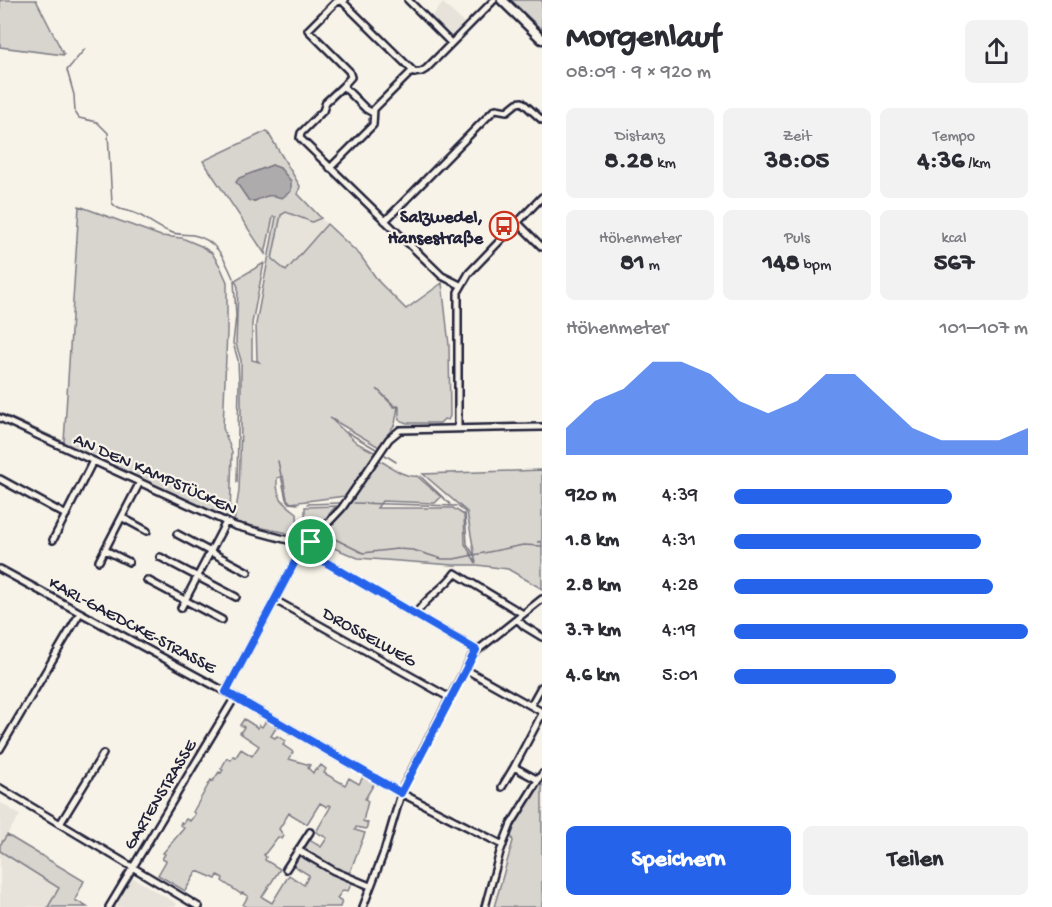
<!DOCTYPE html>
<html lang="de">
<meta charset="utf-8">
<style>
body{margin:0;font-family:"Gochi Hand",sans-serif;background:#f2f2f3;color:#2b2b33;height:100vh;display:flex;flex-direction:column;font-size:22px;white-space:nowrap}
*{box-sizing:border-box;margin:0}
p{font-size:20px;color:#7c7c81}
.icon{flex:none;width:33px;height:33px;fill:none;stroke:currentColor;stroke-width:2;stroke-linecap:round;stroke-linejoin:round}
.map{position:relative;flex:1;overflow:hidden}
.details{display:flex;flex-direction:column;background:#fff;width:510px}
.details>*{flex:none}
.pin{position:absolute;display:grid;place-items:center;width:51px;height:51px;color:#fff;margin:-26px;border:3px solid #fff;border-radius:50%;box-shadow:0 2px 6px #0007}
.round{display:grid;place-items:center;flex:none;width:63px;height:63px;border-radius:9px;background:#f2f2f3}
.headline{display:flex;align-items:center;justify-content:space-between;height:102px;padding:0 24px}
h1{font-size:33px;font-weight:700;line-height:45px}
.stats{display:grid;grid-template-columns:repeat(3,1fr);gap:9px;height:102px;padding:6px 24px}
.stats div{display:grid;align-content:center;border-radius:9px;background:#f2f2f3;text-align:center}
.stats b{font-size:26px;font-weight:700}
.stats small{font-size:16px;font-weight:400}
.stats p{font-size:16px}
.chart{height:168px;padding:12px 24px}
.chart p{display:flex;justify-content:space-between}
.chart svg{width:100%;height:108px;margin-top:6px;fill:#2563eb;opacity:.7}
.primary-button{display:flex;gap:12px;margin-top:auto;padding:12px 24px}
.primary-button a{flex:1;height:69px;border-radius:9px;background:#2563eb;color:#fff;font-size:24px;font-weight:700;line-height:69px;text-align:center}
.primary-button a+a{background:#f2f2f3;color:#2b2b33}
ul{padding:0 24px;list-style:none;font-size:20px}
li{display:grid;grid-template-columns:96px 72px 1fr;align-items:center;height:45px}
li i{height:15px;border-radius:8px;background:#2563eb}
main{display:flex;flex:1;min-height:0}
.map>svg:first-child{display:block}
</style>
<main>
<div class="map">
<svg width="542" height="907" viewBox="0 0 542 907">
<rect width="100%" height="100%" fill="#f7f3e8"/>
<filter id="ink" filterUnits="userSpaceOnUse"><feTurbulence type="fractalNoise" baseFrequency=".0167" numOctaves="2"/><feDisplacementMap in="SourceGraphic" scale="12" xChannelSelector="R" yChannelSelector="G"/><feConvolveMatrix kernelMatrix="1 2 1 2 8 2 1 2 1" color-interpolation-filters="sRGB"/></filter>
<g filter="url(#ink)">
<path fill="#e7e3db" d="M443,3L464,23L450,38L430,18Z
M286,212L312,222L321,218L327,224L286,272L272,259L281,215Z
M0,802L20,815L0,845Z
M0,851L59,888L48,907H0Z
M132,877L177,904L175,907H114Z"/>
<path fill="#d8d5cf" stroke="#7d7c85" stroke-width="1.5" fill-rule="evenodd" d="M0,0H36L64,55L0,47Z
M511,0H542V30L540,28Z
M267,131L300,186L298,194L321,218L312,222L286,212L281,215L272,259L286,271L327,224L360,255L379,282L406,309L442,283L449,345L450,416L448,420L444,419L440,423H407L399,420V406H395L377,389L394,407H398L395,424L379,447L330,418L357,443L376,453L345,496L291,503L287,499L283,476L277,478C276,497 282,502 297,513L298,535L234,522L239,491L241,424V360L236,344L238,287L235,280L264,263L252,323V360L259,362L257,360L256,324L276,217H273L265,254L203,161ZM272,165V194L263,196L254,202L240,178Z
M79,206L161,236L182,238L201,246L212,253L220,266L227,282V331L223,428L232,452L230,518L227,520L0,416V413L64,442Z
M379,460C390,466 404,478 417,476L441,497L435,503L382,501L377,508H453L464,515L465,544L476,563L467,512L423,474L542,470V541L537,542H542V589L508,569L477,565H453L358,558L317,541L348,507Z
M336,506L318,527L305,533V507Z
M244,719L258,728L259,725L262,727L267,719L278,725L271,736L275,738L277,736L286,741L283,745L293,752L289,759L310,765L308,768L313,773L315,769L317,770L321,765L326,769L324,773L345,785L349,778L359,784L364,775L375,782L365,799L368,801L363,821L368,823L366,829L356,827L355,830L365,833L348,877L353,880L348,891L343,890L337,898L342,901L340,907H247L243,905L248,896L242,893L241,894L222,881L223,878L218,875L216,879L197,871L185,891L158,875L166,861L162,859L165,854L163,853L184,828L180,825L181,822L183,823L186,819L190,821L195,814L193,812L211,780L213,781L219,772L221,773L223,770L221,769L227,758L231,760L233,756L236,757L241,749L252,756L259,746L240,733L244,727L240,725ZM320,803L327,807L328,805L331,806L316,832L327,838L321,847L308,839L294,866L309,875L304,885L289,875L272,903L262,897L280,869L265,860L266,857L264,855L278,837L282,839L284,836L279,829L289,813L307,824Z
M542,776V907H494L513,841L510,832L522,807Z
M7,835L84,881L75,900L87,907H48L59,888L0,851V845Z"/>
<path fill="#aeabad" stroke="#76747f" stroke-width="1.5" d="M272,165L280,168L291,181V191L282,198C262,191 264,202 249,201L236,182L239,178Z"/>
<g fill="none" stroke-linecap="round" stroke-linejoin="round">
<path stroke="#76747f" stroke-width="1.5" d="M85,49L67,70L74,95L75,112L79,118L97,122L108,133L112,203C118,211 128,210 137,214C148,219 158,228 170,232C177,235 186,234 193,235C216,239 225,259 233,278
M234,280L236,316L233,343L238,360L239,383L237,482
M347,432L376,449
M385,455L396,462
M278,461L286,499L289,503L298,504
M420,476L450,504
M354,503L457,506L465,512L467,544L474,555
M307,504L340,503
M325,534L363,553L397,549L413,550L442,559H454L523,545L542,546
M538,787L542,780
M512,831L535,791"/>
<g stroke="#22223b" stroke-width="10">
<path id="minor" d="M345,0L336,2L308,30L349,71L351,77L343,86L366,109L373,113
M408,0L451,43
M343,2L415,73
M343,86L326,102L323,111L301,133L300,138L442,276L460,285
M330,168L373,125L374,109L410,73L421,72L426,69L494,0
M385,221L493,111L496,109L507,111L517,103L522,102L542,120
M517,222L542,247
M0,418L235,526L303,544
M458,428V292L469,273L542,197
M0,479L66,515
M123,518L147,531
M177,534L248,572
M53,540L93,461
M302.5 546a5.5 5.5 0 1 1 11 0a5.5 5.5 0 1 1-11 0Z
M311,541L342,508L389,439L400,430L542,427
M105,550L129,562
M311,551L315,556L476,650
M160,557L236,597
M99,561L140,482
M0,569L235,697L401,793L503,845
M147,580L222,620
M275,600L450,698
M181,608L226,522
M416,614C426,597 444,589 455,573L523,614
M517,619L524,626L542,637
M465,669L542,712
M226,692L298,556L303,550
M531,705L541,687
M0,749L80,613
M538,780L514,767L542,714
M502,787L514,767
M0,788L199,907
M60,824L103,754
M298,850L334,871L370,886
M286,869L310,832
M109,907L235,697
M363,907L384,852L403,787L473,654L542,599
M485,907L500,852L511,824L542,774"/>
</g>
<g stroke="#22223b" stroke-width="13">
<path id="primary" d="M502,0L542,39"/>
</g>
<use href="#minor" stroke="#f7f3e8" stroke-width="5"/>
<use href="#primary" stroke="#f7f3e8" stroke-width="8"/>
</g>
</g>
<g fill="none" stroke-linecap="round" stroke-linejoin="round" filter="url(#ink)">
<g stroke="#fff" stroke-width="12">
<path id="route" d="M306,541L313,544L314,547L311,551L315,556L476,650L401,793L226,692L298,556L303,550V544Z"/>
</g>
<use href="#route" stroke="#2563eb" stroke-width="8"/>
</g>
<defs>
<g id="bus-ring" transform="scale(1.5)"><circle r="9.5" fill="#f7f3e8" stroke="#c8321e" stroke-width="1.5"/><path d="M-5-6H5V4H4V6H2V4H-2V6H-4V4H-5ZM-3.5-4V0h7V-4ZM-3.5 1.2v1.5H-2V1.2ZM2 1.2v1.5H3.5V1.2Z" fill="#c8321e"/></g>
</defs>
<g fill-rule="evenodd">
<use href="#bus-ring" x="504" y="226"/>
</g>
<g text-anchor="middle" stroke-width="4.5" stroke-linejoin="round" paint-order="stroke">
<g font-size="18" font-weight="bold" fill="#22223b" stroke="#f7f3e8" text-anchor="end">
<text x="483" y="222">Salzwedel,<tspan x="483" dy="21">Hansestraße</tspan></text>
</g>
<g font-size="18" fill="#22223b" stroke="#f7f3e8">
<text transform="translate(156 473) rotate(24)" y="6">AN DEN KAMPSTÜCKEN</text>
<text transform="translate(133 624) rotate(28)" y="6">KARL-GAEDCKE-STRASSE</text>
<text transform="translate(370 636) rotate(29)" y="6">DROSSELWEG</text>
<text transform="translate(159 794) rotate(-59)" y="6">GARTENSTRASSE</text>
</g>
</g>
</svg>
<div class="pin" style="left:311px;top:542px;background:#1e9e55"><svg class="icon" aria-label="arrive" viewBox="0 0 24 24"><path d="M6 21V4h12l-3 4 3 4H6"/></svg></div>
</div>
<section class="details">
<div class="headline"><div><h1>Morgenlauf</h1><p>08:09 · 9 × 920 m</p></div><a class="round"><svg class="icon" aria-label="share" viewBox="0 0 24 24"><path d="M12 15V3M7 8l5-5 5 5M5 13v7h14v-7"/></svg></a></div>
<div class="stats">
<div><p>Distanz</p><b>8.28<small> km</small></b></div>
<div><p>Zeit</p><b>38:05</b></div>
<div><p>Tempo</p><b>4:36<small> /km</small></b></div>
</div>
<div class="stats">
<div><p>Höhenmeter</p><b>81<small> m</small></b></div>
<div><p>Puls</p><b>148<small> bpm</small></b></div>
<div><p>kcal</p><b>567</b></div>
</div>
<div class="chart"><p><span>Höhenmeter</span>101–107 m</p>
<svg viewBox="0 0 160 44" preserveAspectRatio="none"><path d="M0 44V33L10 22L20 17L30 6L40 6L50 11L60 22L70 27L80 22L90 11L100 11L110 22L120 33L130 38L140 38L150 38L160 33V44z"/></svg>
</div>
<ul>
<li><b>920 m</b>4:39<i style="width:74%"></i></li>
<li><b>1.8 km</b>4:31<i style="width:84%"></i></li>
<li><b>2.8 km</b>4:28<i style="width:88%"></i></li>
<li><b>3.7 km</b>4:19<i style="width:100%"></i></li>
<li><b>4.6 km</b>5:01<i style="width:55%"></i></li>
</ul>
<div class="primary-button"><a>Speichern</a><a>Teilen</a></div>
</section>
</main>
